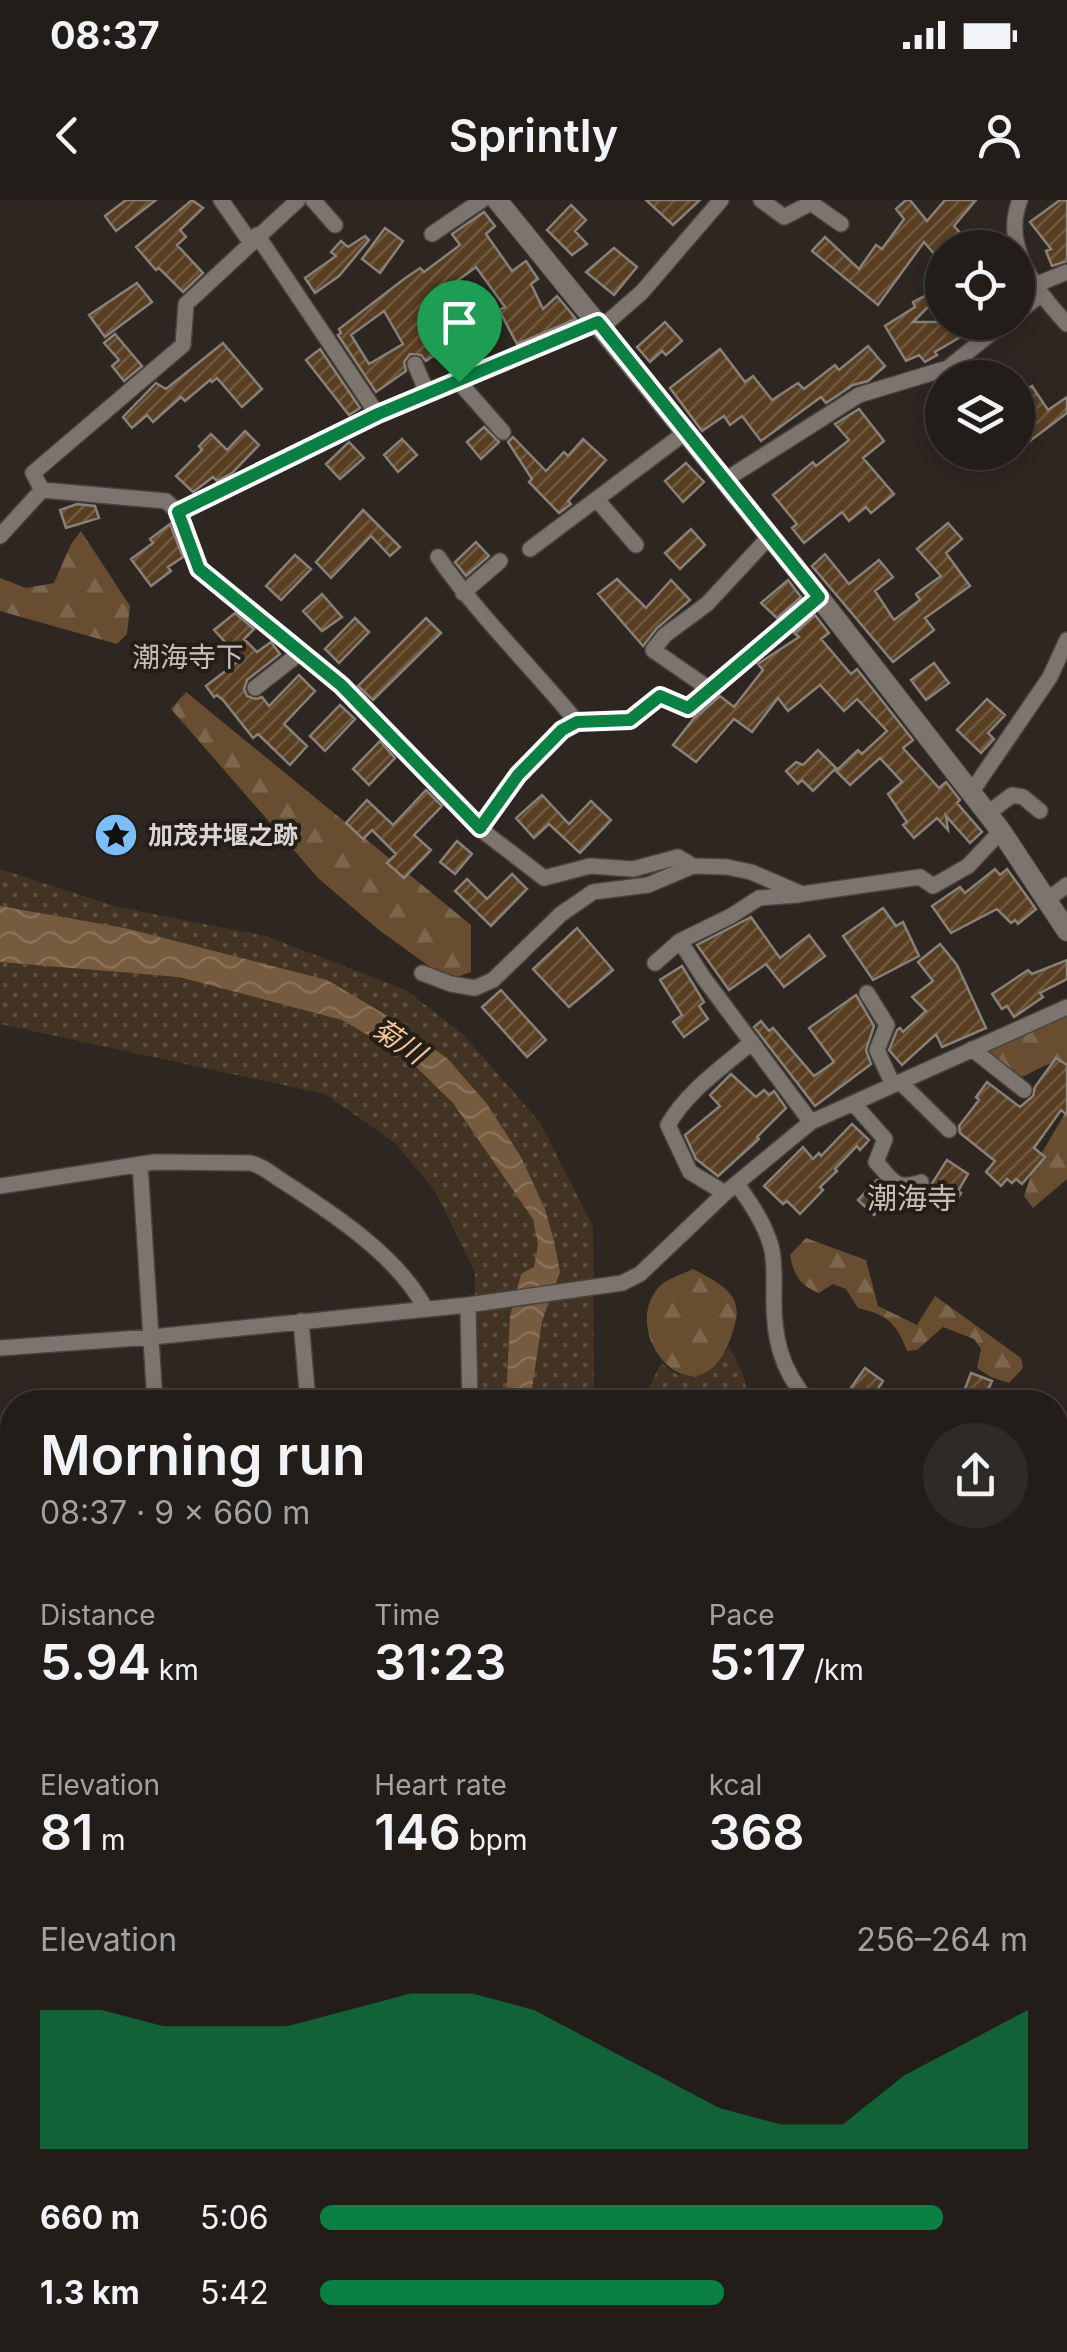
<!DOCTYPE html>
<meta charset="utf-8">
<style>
body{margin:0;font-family:Inter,"Noto Sans JP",sans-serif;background:#2e2a26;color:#f1f3f6;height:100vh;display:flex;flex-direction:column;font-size:38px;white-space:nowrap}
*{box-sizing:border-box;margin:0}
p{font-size:32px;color:#a2a2a2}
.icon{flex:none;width:55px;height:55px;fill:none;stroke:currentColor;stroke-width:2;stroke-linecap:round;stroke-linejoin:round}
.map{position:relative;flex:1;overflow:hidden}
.sheet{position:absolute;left:0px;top:1190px;width:1068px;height:962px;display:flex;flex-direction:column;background:#221d19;border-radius:40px 40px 0 0;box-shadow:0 5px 15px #0003,0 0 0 2px #3f3b38}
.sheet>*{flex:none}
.tools{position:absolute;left:925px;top:30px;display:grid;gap:20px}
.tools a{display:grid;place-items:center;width:110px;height:110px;border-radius:50%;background:#221d19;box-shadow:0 5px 15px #0003,0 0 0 2px #3f3b38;font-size:50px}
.pin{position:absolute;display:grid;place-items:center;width:85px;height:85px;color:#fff;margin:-102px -42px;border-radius:50% 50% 50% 0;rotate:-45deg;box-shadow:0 0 10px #0007}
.pin .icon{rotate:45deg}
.round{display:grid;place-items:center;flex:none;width:105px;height:105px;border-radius:52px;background:#2e2a26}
.overview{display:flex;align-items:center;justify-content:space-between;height:170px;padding:0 40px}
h1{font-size:55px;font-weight:600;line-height:75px}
.figures{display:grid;grid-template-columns:repeat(3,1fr);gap:15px;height:170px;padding:10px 40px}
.figures div{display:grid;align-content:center}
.figures b{font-size:50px;font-weight:600}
.figures small{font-size:28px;font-weight:400}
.figures p{font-size:28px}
.chart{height:280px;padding:20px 40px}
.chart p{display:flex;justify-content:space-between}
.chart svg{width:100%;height:180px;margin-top:10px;fill:#0b8043;opacity:.7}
ul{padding:0 40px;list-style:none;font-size:32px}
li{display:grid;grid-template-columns:160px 120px 1fr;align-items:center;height:75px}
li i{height:25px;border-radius:12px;background:#0b8043}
.status{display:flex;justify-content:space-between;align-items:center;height:70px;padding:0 50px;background:#221d19;direction:ltr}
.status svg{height:28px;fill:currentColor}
header{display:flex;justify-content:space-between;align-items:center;height:130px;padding:0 40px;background:#221d19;font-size:45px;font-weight:600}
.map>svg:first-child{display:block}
</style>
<div class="status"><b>08:37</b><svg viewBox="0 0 49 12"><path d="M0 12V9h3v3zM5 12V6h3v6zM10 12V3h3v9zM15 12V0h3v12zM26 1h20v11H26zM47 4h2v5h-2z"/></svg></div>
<header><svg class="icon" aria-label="back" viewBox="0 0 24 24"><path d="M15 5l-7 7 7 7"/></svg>Sprintly<svg class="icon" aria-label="person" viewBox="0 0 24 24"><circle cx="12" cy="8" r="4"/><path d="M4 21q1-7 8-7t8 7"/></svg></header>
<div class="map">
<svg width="1067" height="2152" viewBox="0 0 1067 2152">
<defs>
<pattern id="grass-dots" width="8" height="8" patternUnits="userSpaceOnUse" patternTransform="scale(2.5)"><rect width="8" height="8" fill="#433323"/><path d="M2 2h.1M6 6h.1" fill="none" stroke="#5e5042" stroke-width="1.8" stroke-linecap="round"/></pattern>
<pattern id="forest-firs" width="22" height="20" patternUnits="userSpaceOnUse" patternTransform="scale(2.5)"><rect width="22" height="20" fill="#684d31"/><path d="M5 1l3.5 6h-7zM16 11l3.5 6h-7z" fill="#7d664e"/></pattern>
<pattern id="water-waves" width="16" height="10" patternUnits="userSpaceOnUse" patternTransform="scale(2.5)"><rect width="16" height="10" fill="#775b3f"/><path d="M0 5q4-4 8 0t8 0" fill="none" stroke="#8a725a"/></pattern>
<pattern id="building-hatch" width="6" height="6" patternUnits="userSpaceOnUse" patternTransform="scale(2.5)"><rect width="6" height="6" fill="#593e22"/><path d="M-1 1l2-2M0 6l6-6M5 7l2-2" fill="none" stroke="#705941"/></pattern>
</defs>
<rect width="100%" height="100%" fill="#2e2721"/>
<path fill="url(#grass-dots)" d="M0,669L117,707L266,736L406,790L465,836L541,924L593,1027L594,1202H473L475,1072L435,991L395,943L325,894L0,824Z
M729,1147L742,1172L751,1202H642L661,1163L678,1175L711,1168Z
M12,1808V1946L0,1945V1809Z
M12,1992V2131L0,2135V1997Z"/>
<path fill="url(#forest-firs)" d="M81,331L130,406L127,434L117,444L0,411V378L26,388L54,383L71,344Z
M186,492L471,725V772L448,780L379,730L319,679L171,509Z
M1067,811V871L1054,862C1019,874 1028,888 991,862L990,852L1010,837Z
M1067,910V979L1033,1008L1024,996L1034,966Z
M806,1038L866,1060L878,1106L917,1125L935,1096L1021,1158L1023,1168L1009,1183L991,1177L977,1168L981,1149L974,1139L943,1127L917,1150L907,1151C896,1122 887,1115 858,1108L846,1089L833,1084L819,1093C799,1085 794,1075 790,1055Z
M693,1069C717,1082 744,1093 735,1124C706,1237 614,1137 659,1087C666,1079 683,1074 693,1069Z"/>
<path fill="url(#water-waves)" d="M0,706L125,728L327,780L396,821L448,859L487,904L521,957L545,1009L554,1041L560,1072L542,1121L530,1202H506L510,1116L521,1074L534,1067L538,1044L533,1019L453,903L407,858L342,820L179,777L0,762Z"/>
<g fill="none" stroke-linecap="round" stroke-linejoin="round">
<path stroke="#775b3f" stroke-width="5" d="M381,2152L388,2140"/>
</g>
<path fill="url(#building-hatch)" stroke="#888179" stroke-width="2.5" fill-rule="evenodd" d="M126,0H156L116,31L105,16Z
M192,0L203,8L180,30L186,37L177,45L203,73L183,92L159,68L156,70L136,47Z
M646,0H700L673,25Z
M906,0H910L927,21L945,0H976L954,26L974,48H942V63L924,42L878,105L812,51L825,37L859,69L876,45L882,49L904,19L896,9Z
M1060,0H1067V61L1052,66L1046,51L1051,49L1030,22Z
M571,5L586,20L575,31L587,44L572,55L547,30Z
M484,12L495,26L486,34L512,71L526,61L538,79L531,84L543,109L557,96L576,119L517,144L499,110L505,107L476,67L427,103L454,141L426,161L421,155L410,154L404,162L406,171L376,192L338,135L341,133L339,129L404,79L420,68L424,72L460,45L452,34ZM384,111L403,144L369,164L351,135Z
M385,28L403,41L380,73L362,59Z
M365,36L369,40L339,76L315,93L305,78L336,56L331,52L341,41L348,47Z
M614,48L637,67L614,95L586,72Z
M137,83L152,102L105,137L89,115Z
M942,87V93L913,122H986L935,152L937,155L925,162L919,155L906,161L885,126L915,107L913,102Z
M665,122L682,141L666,155L662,151L650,162L637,147Z
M115,134L142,166L124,181L112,166L119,160L104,143Z
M223,143L262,189L242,207L217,178L212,182L210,180L185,201L181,197L153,222L147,215L132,228L123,217L156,183L166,189Z
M868,146L885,166L868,181L853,185L826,203L821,197L761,241L742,216L730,225L724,216L702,231L670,188L720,149L745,182L753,176L772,200L798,183L804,189L835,165L839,170Z
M320,149L360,208L349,215L306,160Z
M1032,186L1048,210L1067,197V213L1018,250V227L1034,215L1021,193Z
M859,209L884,241L863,258L894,294L871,313L866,307L849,321L842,312L804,343L792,328L797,324L773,295L813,262L816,266L849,240L835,224Z
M484,227L499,242L481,259L467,242Z
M245,231L259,245L232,273L217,281L213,277L193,292L176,276L202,250L199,246L211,234L227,250Z
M513,237L546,271L564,252L568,256L583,239L606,260L568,301L571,304L559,313L529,282L532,279L508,242Z
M402,239L417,255L398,272L384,255Z
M349,242L364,258L340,279L326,264Z
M686,263L704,282L683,302L665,281Z
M77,304L95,306L99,318L66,328L60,310Z
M363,310L400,347L390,356L371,336L331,378L316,362Z
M948,323L962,339L946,353L970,386L925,418L934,430L893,462L812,366L825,354L849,384L879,360L893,377L875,391L894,420L920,400L916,394L941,376L917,349Z
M170,324L183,357L168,367L171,371L151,386L131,359L153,343L150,339Z
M691,329L705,345L680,369L665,353Z
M476,342L489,356L466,376L455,362Z
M295,355L311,369L281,400L266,386Z
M617,379L646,408L671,380L690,400L657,428L643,446L598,394Z
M788,380L801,397L777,418L761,403Z
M322,394L342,417L322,431L303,411Z
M235,413L254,429L244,439L257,452L271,442L280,454L247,480L244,489L247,496L256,499L262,497L269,506L299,475L315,491L284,524L307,546L290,565L258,534L253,538L223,500L217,495L214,497L206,486L241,459L214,430Z
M815,415L829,433L821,439L851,474L857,469L913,540L903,548L939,588L946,582L960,600L957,603L982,632L970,643L946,616L948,630L937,618L914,638L903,625L907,622L888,594L902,582L880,558L850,585L836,571L858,550L862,554L887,531L857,499L844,511L820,485L788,511L778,498L752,532L734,519L696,562L673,545L694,518L720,496L734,507L763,470L758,464L799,437L794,433Z
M355,418L369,432L339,463L325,449Z
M426,418L441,433L373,500L358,486Z
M934,463L949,483L926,500L911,480Z
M987,499L1005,515L988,533L994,539L981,553L957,530Z
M340,505L355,519L325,551L310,536Z
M380,541L395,558L369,585L353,569Z
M818,550L836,568L813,591L802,580L798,584L786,571L796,562L803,565Z
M426,590L442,606L414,635L431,650L404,678L387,663L396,654L372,630L363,639L346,623L367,600L393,625Z
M542,595L569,624L591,601L611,620L580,653L549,624L534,638L516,618Z
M457,641L472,654L455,674L440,662Z
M995,669L1000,675L1007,669L1036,709L1018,724L1015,720L1011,723L997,709L951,733L932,706L960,687L965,693Z
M512,674L527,689L491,726L455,691L467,679L487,699Z
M883,708L896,726L903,722L919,756L873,780L843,736Z
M751,717L780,758L809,735L825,756L784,787L766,764L729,790L697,745Z
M577,728L613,770L569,807L533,769Z
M940,744L957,765L986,828L942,847L936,834L902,865L889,850L897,830L900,828L903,832L926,811L912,797L933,781L918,762Z
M1067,760V779L1040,793L1043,797L1014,817L1007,806L1002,809L992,794L1028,770L1032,774Z
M682,766L704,802L699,806L708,819L684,837L673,822L682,815L660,780Z
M501,790L546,840L527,857L482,807Z
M856,795L874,826L866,850L871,864L815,906L754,827L761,821L769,831L773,828L814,876L834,862L809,828Z
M1056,858L1067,865V915L1061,910L1034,948L1045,957L1022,984L1016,979L1012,983L1007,979L1001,986L986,972L995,961L960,933L959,926L979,900L976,897L987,882L1020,907L1033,896L1035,887Z
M731,874L756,897L764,890L769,895L774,891L786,908L757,937L759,939L718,976L696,959L685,935L720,906L710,895Z
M852,924L869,940L860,950L857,946L835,969L837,971L820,987L823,990L800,1014L787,1001L783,1004L764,986L803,947L813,959L819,953L821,956Z
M947,960L968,974L958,991L961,993L953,1005L948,1001L941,1011L922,999Z
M877,980L894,995L874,1015L858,1000Z
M865,1168L883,1181L869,1202H841Z
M971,1173L992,1181L983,1202H960Z"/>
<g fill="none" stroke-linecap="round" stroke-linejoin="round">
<g stroke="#49433f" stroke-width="18">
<path id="minor" d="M221,0L251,43
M313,0L335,25
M761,0L784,17L811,3L841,24
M1020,0C1001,46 1037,92 1067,124
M432,34L482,0
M257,35L378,215
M1035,85L1067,72
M1018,113L1040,95
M602,127L642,92L721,0
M415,164L427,193
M459,182L503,232
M725,280L859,195L948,168L1005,122
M42,290L33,273L183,145L186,104L298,0
M598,301L636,345
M178,312L378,215L598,122
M0,336L42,290L166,301L178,312L199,369L341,485L479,628L544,678L590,666L633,669L678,657L693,666
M530,349L686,232
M438,357C479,416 531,466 577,522
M463,393L500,361
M255,488L301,452
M711,490L653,450L665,435L707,404L770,336
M970,594L1050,477L1067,440
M987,614L1012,595L1023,597L1040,611
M479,628L518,575L563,530L577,522L630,520L661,496L689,508L819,397
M798,695L759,698L731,716L680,741L703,777L811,922
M1048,699L1067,685
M655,763L680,741
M422,773L451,784L475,788L493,780L561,714L593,692L648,685L693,666L727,667L751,672L802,694L920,677L933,686L968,666L1001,631
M867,793L887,825L877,850L893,885
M972,849L1024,890
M900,882L949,930
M853,903L885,939L876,962C893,980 894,991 921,982
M140,964L155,1202
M737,984C751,1004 764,1022 771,1046C775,1061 774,1078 774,1093C773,1136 780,1169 809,1202
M0,986L155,962L250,963C264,966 272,975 284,982C332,1013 398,1056 425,1108
M725,993L690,972L668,925C687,891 723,867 752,842
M468,1105L470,1202
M301,1121L308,1202
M0,1148L152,1137L468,1105L622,1083L640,1074L725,993L811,922L1067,807
M1055,1533L1067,1540
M0,1675H12
M1055,1946L1067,1956
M0,1950L12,1951
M1055,2063L1067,2061
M251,2140V2152
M0,2144L12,2140
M617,2152L626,2140"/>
</g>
<g stroke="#49433f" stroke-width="22">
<path id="tertiary" d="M497,0L815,392L1001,631L1067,731
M274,2152V2140"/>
</g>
<use href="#minor" stroke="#7c756e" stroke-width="15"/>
<use href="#tertiary" stroke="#7c756e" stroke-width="20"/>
</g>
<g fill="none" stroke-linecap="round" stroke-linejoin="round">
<g stroke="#fff" stroke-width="20">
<path id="route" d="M598,122L819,397L688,508L660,496L630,520L577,522L562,530L518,575L480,628L341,485L199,369L178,312L378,214Z"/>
</g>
<use href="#route" stroke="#0b8043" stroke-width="12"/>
</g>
<defs>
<g id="sight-disc" transform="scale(2.25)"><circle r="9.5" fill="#7cbef9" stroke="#241e18"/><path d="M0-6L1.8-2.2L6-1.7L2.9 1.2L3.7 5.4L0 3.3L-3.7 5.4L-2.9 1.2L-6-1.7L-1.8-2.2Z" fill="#111"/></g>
</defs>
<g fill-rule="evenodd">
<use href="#sight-disc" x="116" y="635"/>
</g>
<g text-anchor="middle" stroke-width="8" stroke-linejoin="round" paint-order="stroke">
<g font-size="25" font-weight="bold" fill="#dbd6d2" stroke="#241e18" text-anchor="start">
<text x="148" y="644">加茂井堰之跡</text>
</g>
<g font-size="28" fill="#c6beb6" stroke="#241e18">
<text x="188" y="467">潮海寺下</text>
</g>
<g font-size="28" font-style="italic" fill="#f5c492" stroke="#241e18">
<text transform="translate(399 841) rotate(34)" y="10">菊川</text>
</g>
<g font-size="30" fill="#c6beb6" stroke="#241e18">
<text x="912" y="1009">潮海寺</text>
</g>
</g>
</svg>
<div class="tools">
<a><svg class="icon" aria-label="locate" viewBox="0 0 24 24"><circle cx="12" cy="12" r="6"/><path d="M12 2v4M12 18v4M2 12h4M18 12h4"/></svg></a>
<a><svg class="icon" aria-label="layers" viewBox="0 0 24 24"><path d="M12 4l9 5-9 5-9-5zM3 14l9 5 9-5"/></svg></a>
</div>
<div class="pin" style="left:459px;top:182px;background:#1e9e55"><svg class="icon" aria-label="arrive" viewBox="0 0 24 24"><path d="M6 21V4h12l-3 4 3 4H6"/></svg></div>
<section class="sheet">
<div class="overview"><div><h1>Morning run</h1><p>08:37 · 9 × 660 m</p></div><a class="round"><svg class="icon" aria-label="share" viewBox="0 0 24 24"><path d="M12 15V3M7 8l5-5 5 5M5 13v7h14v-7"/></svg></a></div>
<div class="figures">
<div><p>Distance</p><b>5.94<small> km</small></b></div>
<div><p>Time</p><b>31:23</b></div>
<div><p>Pace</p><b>5:17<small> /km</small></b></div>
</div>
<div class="figures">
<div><p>Elevation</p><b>81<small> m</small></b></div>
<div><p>Heart rate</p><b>146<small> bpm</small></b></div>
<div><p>kcal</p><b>368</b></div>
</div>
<div class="chart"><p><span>Elevation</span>256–264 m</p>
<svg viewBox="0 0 160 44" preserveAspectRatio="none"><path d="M0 44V10L10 10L20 14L30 14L40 14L50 10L60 6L70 6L80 10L90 18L100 26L110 34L120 38L130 38L140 26L150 18L160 10V44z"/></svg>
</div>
<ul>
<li><b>660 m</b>5:06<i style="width:88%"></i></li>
<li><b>1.3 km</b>5:42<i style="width:57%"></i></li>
</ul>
</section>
</div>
